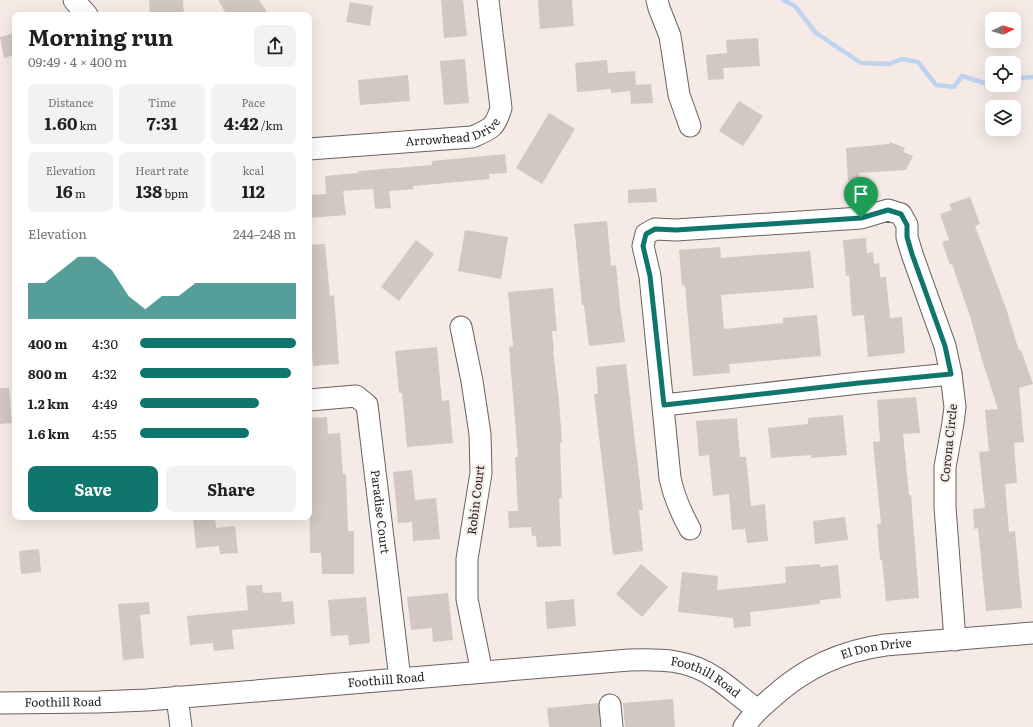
<!DOCTYPE html>
<meta charset="utf-8">
<style>
body{margin:0;font-family:Literata,serif;background:#f2f2f2;color:#202124;height:100vh;display:flex;flex-direction:column;font-size:15px;white-space:nowrap}
*{box-sizing:border-box;margin:0}
p{font-size:13px;color:#757577}
.icon{flex:none;width:22px;height:22px;fill:none;stroke:currentColor;stroke-width:2;stroke-linecap:round;stroke-linejoin:round}
.map{position:relative;flex:1;overflow:hidden}
.sheet{position:absolute;left:12px;top:12px;width:300px;height:508px;display:flex;flex-direction:column;background:#fff;border-radius:8px;box-shadow:0 4px 16px #0002}
.sheet>*{flex:none}
.needle{width:26px;rotate:85deg}
.buttons{position:absolute;left:985px;top:12px;display:grid;gap:8px}
.buttons a{display:grid;place-items:center;width:36px;height:36px;border-radius:8px;background:#fff;box-shadow:0 4px 16px #0002;font-size:20px}
.pin{position:absolute;display:grid;place-items:center;width:34px;height:34px;color:#fff;margin:-41px -17px;border-radius:50% 50% 50% 0;rotate:-45deg;box-shadow:0 0 4px #0007}
.pin .icon{rotate:45deg}
.round{display:grid;place-items:center;flex:none;width:42px;height:42px;border-radius:8px;background:#f2f2f2}
.head{display:flex;align-items:center;justify-content:space-between;height:68px;padding:0 16px}
h1{font-size:22px;font-weight:700;line-height:30px}
.stats{display:grid;grid-template-columns:repeat(3,1fr);gap:6px;height:68px;padding:4px 16px}
.stats div{display:grid;align-content:center;border-radius:8px;background:#f2f2f2;text-align:center}
.stats b{font-size:17px;font-weight:700}
.stats small{font-size:11px;font-weight:400}
.stats p{font-size:11px}
.chart{height:112px;padding:8px 16px}
.chart p{display:flex;justify-content:space-between}
.chart svg{width:100%;height:72px;margin-top:4px;fill:#0f766e;opacity:.7}
.button{display:flex;gap:8px;margin-top:auto;padding:8px 16px}
.button a{flex:1;height:46px;border-radius:8px;background:#0f766e;color:#fff;font-size:16px;font-weight:700;line-height:46px;text-align:center}
.button a+a{background:#f2f2f2;color:#202124}
ul{padding:0 16px;list-style:none;font-size:13px}
li{display:grid;grid-template-columns:64px 48px 1fr;align-items:center;height:30px}
li i{height:10px;border-radius:5px;background:#0f766e}
.map>svg:first-child{display:block}
</style>
<div class="map">
<svg width="1033" height="727" viewBox="0 0 1033 727">
<rect width="100%" height="100%" fill="#f5eae5"/>
<g fill="none" stroke-linecap="round" stroke-linejoin="round">
<path stroke="#bfd2f0" stroke-width="4.5" d="M783,0L795,6L816,33L861,63L889,64L902,59L918,62L936,85L954,87L962,76L1000,88L1011,85
M1014,82L1019,78L1033,77"/>
</g>
<path fill="#d2c7c2" d="M149,0H183L184,15H150Z
M218,0H259L269,15H227Z
M441,0H463L467,36L444,38Z
M538,0H572L574,26L540,29Z
M350,2L373,6L370,26L346,22Z
M15,33V55L4,58L0,37Z
M758,38L760,66L723,68L724,79L708,80L706,55L727,53L726,40Z
M465,59L469,103L444,105L440,61Z
M607,60L608,73L635,71L636,85L651,84L653,103L631,104L630,91L611,93V89L577,92L575,63Z
M408,75L410,101L360,105L358,80Z
M739,101L763,116L743,146L719,131Z
M549,113L575,129L542,184L516,168Z
M890,142L905,148L903,152L913,156L906,170L859,173L860,180L848,181L846,148L889,144Z
M505,154L507,173L489,174L490,179L413,186L414,189L389,191L391,208L375,209L373,189L343,191L346,215L309,218V195L326,194L325,176L358,173V171L432,165V161Z
M656,188L657,202L628,203V190Z
M970,197L980,224L975,226L1006,308L1019,351L1021,350L1033,384L1019,388L1024,442L1014,443L1017,483L1005,484L1009,532L1015,531L1022,608L986,611L978,528L974,529L973,509L985,508L979,452L989,451L985,410L998,409L983,363L970,316L952,264L950,265L942,242L949,240L940,214L952,210L949,204Z
M607,221L611,266L616,265L620,306L625,342L589,346L584,305H582L574,224Z
M465,230L508,237L501,279L458,271Z
M866,238L867,253L873,252L874,264L879,263L880,277H886L890,318L902,317L905,353L868,357L864,315L852,316L849,275L846,276L843,240Z
M416,240L434,254L399,301L381,287Z
M325,244L330,296L334,295L339,364L313,366L309,319V245Z
M720,247L721,258L810,251L814,288L721,295L724,329L783,323V318L817,315L821,356L729,364L730,373L693,376L685,285L682,286L679,250Z
M553,288L557,331H552L554,351H553L559,400L562,443H560L562,498H559L561,546L537,547L536,536H532L531,527L509,528L508,511H518L515,457H518L509,347L513,346L508,292Z
M437,347L442,401L449,400L453,443L407,447L402,393H399L395,351Z
M626,364L643,510H639L643,551L613,555L594,394H598L596,367Z
M0,388H9L12,423L0,424Z
M916,397L920,433L903,434L909,495H911L919,598L886,601L882,560H880L877,524H881L873,442L880,441L877,400Z
M843,415L847,455L811,458V455L771,458L768,428L808,424V418Z
M327,417L328,434L340,433L343,474H346L348,531H354V574H322L321,553H310L309,418Z
M737,418L740,457H746L751,506L765,504L768,541L747,543L745,529L732,530L729,494L713,496L709,455L699,456L696,421Z
M412,470L415,500L436,498L440,539L413,541L412,522L398,523L393,472Z
M193,517H215L216,528L235,526L238,553L220,554L219,546L196,548Z
M845,517L848,540L815,544L813,521Z
M39,549L41,572L21,574L19,551Z
M641,564L668,587L642,617L616,594Z
M820,564V567L838,565L841,598L820,600V604L750,612L751,626L734,628L733,618L678,612L682,572L718,576L717,590L786,583L785,567Z
M262,585L263,593L281,592L282,602L293,601L295,624L232,630L234,649L214,651L213,643L190,645L187,616L248,610L246,586Z
M448,593L453,640L433,642L432,628L411,630L407,597Z
M366,597L370,643L349,645L348,635L331,636L328,600Z
M574,599L576,626L547,629L545,602Z
M149,602L150,614L140,615L144,658L123,660L118,604Z
M673,699L675,727H625L623,703Z
M599,703L600,727H549L547,708Z"/>
<g fill="none" stroke-linecap="round" stroke-linejoin="round">
<g stroke="#6b615d" stroke-width="23">
<g id="minor">
<path d="M74,0L87,15"/>
<path d="M657,0L659,8L670,36L679,95L690,126"/>
<path id="s1" d="M309,149L472,137C491,129 495,128 501,108L488,0"/>
<path d="M461,327L472,381L480,434L481,473L467,559V599L479,658L481,672"/>
<path id="s2" d="M309,400L356,396L367,405L400,679"/>
<path d="M664,405L859,383L951,374"/>
<path d="M690,529C680,511 674,497 670,478L650,276L643,246L646,234L655,229L676,230L861,218L888,210L901,214L907,225V237L912,254L945,346L951,374L955,407L953,423L945,467V507L955,640"/>
<path d="M177,697L181,727"/>
<path id="s3" d="M0,703L98,702L147,700L629,660C661,659 688,659 716,678C730,687 743,700 758,710"/>
<path d="M610,705L612,727"/>
<path id="s4" d="M744,727C752,715 763,705 774,696C806,667 842,651 885,645L1033,633"/>
</g>
</g>
<use href="#minor" stroke="#fff" stroke-width="21"/>
</g>
<g fill="none" stroke-linecap="round" stroke-linejoin="round">
<g stroke="#fff" stroke-width="8">
<path id="route" d="M888,210L901,214L907,225V237L912,254L945,346L951,374L859,383L664,405L650,276L643,246L646,234L655,229L676,230L861,218Z"/>
</g>
<use href="#route" stroke="#0f766e" stroke-width="5"/>
</g>
<g text-anchor="middle" stroke-width="4" stroke-linejoin="round" paint-order="stroke">
<g font-size="12" fill="#282423" stroke="#f5eae5">
<text dy="4" stroke="none"><textPath href="#s1" startOffset="146">Arrowhead Drive</textPath></text>
<text transform="translate(949 443) rotate(-84)" y="4">Corona Circle</text>
<text transform="translate(476 500) rotate(-83)" y="4">Robin Court</text>
<text dy="4" stroke="none"><textPath href="#s2" startOffset="169">Paradise Court</textPath></text>
<text dy="4" stroke="none"><textPath href="#s4" startOffset="158">El Don Drive</textPath></text>
<text dy="4" stroke="none"><textPath href="#s3" startOffset="711">Foothill Road</textPath></text>
<text dy="4" stroke="none"><textPath href="#s3" startOffset="387">Foothill Road</textPath></text>
<text dy="4" stroke="none"><textPath href="#s3" startOffset="63">Foothill Road</textPath></text>
</g>
</g>
</svg>
<div class="buttons">
<a><svg class="needle" viewBox="-14 -14 28 28"><path d="M0-13l5 13h-10z" fill="#e53935"/><path d="M0 13l5-13h-10z" fill="#757577"/></svg></a>
<a><svg class="icon" aria-label="locate" viewBox="0 0 24 24"><circle cx="12" cy="12" r="6"/><path d="M12 2v4M12 18v4M2 12h4M18 12h4"/></svg></a>
<a><svg class="icon" aria-label="layers" viewBox="0 0 24 24"><path d="M12 4l9 5-9 5-9-5zM3 14l9 5 9-5"/></svg></a>
</div>
<div class="pin" style="left:861px;top:218px;background:#1e9e55"><svg class="icon" aria-label="arrive" viewBox="0 0 24 24"><path d="M6 21V4h12l-3 4 3 4H6"/></svg></div>
<section class="sheet">
<div class="head"><div><h1>Morning run</h1><p>09:49 · 4 × 400 m</p></div><a class="round"><svg class="icon" aria-label="share" viewBox="0 0 24 24"><path d="M12 15V3M7 8l5-5 5 5M5 13v7h14v-7"/></svg></a></div>
<div class="stats">
<div><p>Distance</p><b>1.60<small> km</small></b></div>
<div><p>Time</p><b>7:31</b></div>
<div><p>Pace</p><b>4:42<small> /km</small></b></div>
</div>
<div class="stats">
<div><p>Elevation</p><b>16<small> m</small></b></div>
<div><p>Heart rate</p><b>138<small> bpm</small></b></div>
<div><p>kcal</p><b>112</b></div>
</div>
<div class="chart"><p><span>Elevation</span>244–248 m</p>
<svg viewBox="0 0 160 44" preserveAspectRatio="none"><path d="M0 44V22L10 22L20 14L30 6L40 6L50 14L60 30L70 38L80 30L90 30L100 22L110 22L120 22L130 22L140 22L150 22L160 22V44z"/></svg>
</div>
<ul>
<li><b>400 m</b>4:30<i style="width:100%"></i></li>
<li><b>800 m</b>4:32<i style="width:97%"></i></li>
<li><b>1.2 km</b>4:49<i style="width:76%"></i></li>
<li><b>1.6 km</b>4:55<i style="width:70%"></i></li>
</ul>
<div class="button"><a>Save</a><a>Share</a></div>
</section>
</div>
